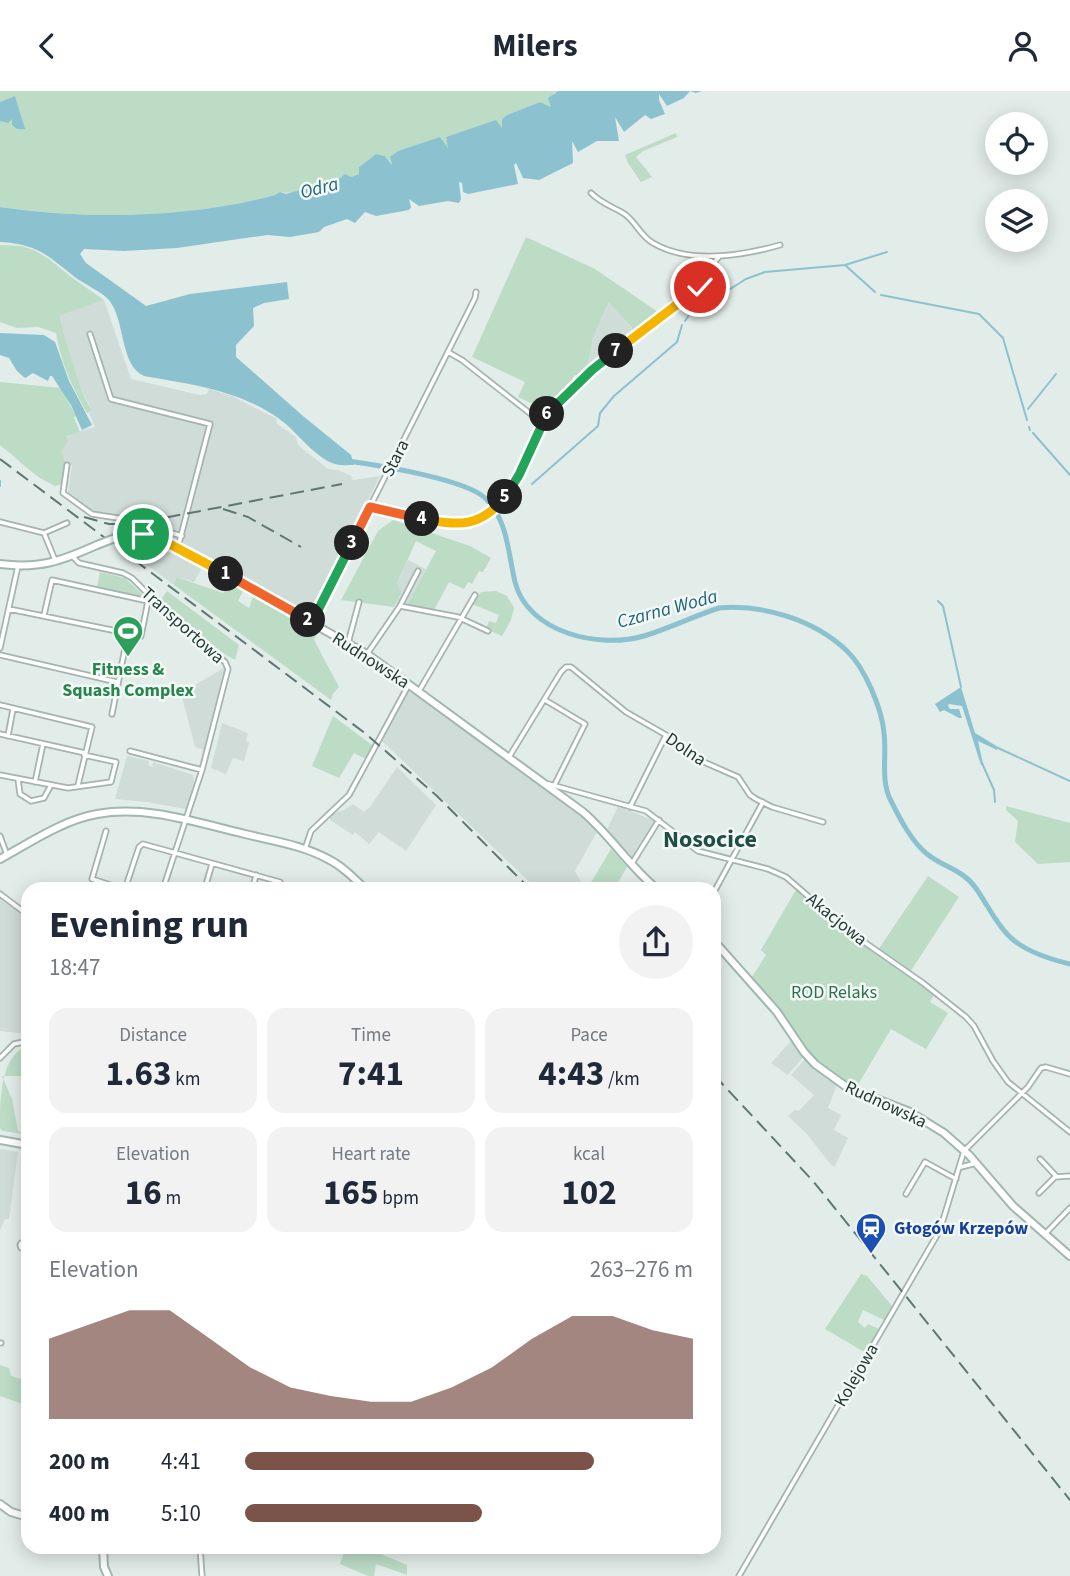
<!DOCTYPE html>
<meta charset="utf-8">
<style>
body{margin:0;font-family:"Source Sans 3",sans-serif;background:#f2f2f3;color:#1f2937;height:100vh;display:flex;flex-direction:column;font-size:26px;white-space:nowrap}
*{box-sizing:border-box;margin:0}
p{font-size:23px;color:#747a83}
.icon{flex:none;width:38px;height:38px;fill:none;stroke:currentColor;stroke-width:2;stroke-linecap:round;stroke-linejoin:round}
.map{position:relative;flex:1;overflow:hidden}
.panel{position:absolute;left:21px;top:791px;width:700px;height:672px;display:flex;flex-direction:column;background:#fff;border-radius:21px;box-shadow:0 4px 18px #0003}
.panel>*{flex:none}
.buttons{position:absolute;left:985px;top:21px;display:grid;gap:14px}
.buttons a{display:grid;place-items:center;width:63px;height:63px;border-radius:50%;background:#fff;box-shadow:0 4px 18px #0003;font-size:35px}
.pin{position:absolute;display:grid;place-items:center;width:60px;height:60px;color:#fff;margin:-30px;border:4px solid #fff;border-radius:50%;box-shadow:0 2px 7px #0007}
.km{position:absolute;width:35px;height:35px;margin:-18px;border-radius:50%;background:#222;color:#fff;font-size:19px;line-height:35px;text-align:center}
.round{display:grid;place-items:center;flex:none;width:74px;height:74px;border-radius:37px;background:#f2f2f3}
.head{display:flex;align-items:center;justify-content:space-between;height:119px;padding:0 28px}
h1{font-size:38px;font-weight:700;line-height:52px}
.figures{display:grid;grid-template-columns:repeat(3,1fr);gap:10px;height:119px;padding:7px 28px}
.figures div{display:grid;align-content:center;border-radius:18px;background:#f2f2f3;text-align:center}
.figures b{font-size:35px;font-weight:700}
.figures small{font-size:19px;font-weight:400}
.figures p{font-size:19px}
.chart{height:196px;padding:14px 28px}
.chart p{display:flex;justify-content:space-between}
.chart svg{width:100%;height:126px;margin-top:7px;fill:#7c5349;opacity:.7}
ul{padding:0 28px;list-style:none;font-size:23px}
li{display:grid;grid-template-columns:112px 84px 1fr;align-items:center;height:52px}
li i{height:18px;border-radius:9px;background:#7c5349}
header{display:flex;justify-content:space-between;align-items:center;height:91px;padding:0 28px;background:#fff;font-size:32px;font-weight:700}
.map>svg:first-child{display:block}
</style>
<header><svg class="icon" aria-label="back" viewBox="0 0 24 24"><path d="M15 5l-7 7 7 7"/></svg>Milers<svg class="icon" aria-label="person" viewBox="0 0 24 24"><circle cx="12" cy="8" r="4"/><path d="M4 21q1-7 8-7t8 7"/></svg></header>
<div class="map">
<svg width="1070" height="1485" viewBox="0 0 1070 1485">
<rect width="100%" height="100%" fill="#e2ece8"/>
<path fill="#d0dcd7" d="M104,209L131,288L200,304L207,303L209,298L232,305L277,328L276,332L296,346L298,354L328,378L338,379L351,385L353,389L380,385L311,524L308,525L177,451L156,441L143,438L142,433L132,426L96,422L68,401L72,374H64L62,360L68,350L66,344L95,336L89,322L92,321L89,312L82,301L63,240L60,223Z
M610,210L632,238L631,245L587,279L593,247Z
M150,449L168,459L172,458L203,475L194,491L176,486L174,494L129,461L138,450Z
M408,469L426,478L407,514L396,513L402,501L397,492Z
M224,577V585L205,659L195,656L181,602Z
M414,600L490,655L598,739L575,780L585,798H537L381,649L407,602Z
M222,632L248,642L246,650L249,652L244,670L233,667L226,683L211,677Z
M127,665L149,670V675L152,676L153,671L193,684L194,691L188,716L185,718L147,711L115,708Z
M397,676L436,714L406,760L379,741L369,753L355,741L353,744L330,729V727L334,722L344,719L353,713L364,721L370,716Z
M618,715L655,730L631,769L607,739Z
M0,806L28,828V943L0,940Z
M791,950L803,966L788,984L771,972Z
M805,968L837,994L828,1017L841,1024L834,1039L848,1047L835,1075H832L807,1043L788,1025L795,1019L799,1020L814,1004L791,984Z
M0,1058L18,1061L9,1128H5L0,1139Z"/>
<path fill="#bcdcc6" d="M0,0H558L553,2L552,17L540,11L507,24L502,28V38L498,34L446,46L449,57L417,55L398,60L393,74L385,65L376,63L359,76V83L351,86L343,84C335,93 292,105 280,101L276,104C191,127 87,129 0,116Z
M676,42L677,46L643,60L636,66L652,86L641,91L628,72L625,64Z
M526,146L595,178L661,223L631,245L632,237L609,211L593,247L587,279L578,286L575,284L572,287L574,290L546,319L518,306L525,291L472,266Z
M0,154L21,155L34,159L49,168L71,186L104,209L60,224L63,240L82,301L92,320L87,322C72,296 61,272 56,242L38,236L17,237L0,231Z
M0,291L61,297L76,325L74,327L80,341L66,345L68,350L62,360L65,374L63,393L55,395C32,385 20,369 0,354Z
M393,429L470,455L491,467L483,481L479,480L472,493L468,491L464,498L449,491L434,519L407,514L436,460L416,450L397,492L402,501L394,516L341,509L378,440Z
M100,481L125,487L143,504L141,506L97,496Z
M176,486L223,502L230,490L244,498L238,510L249,517L254,503L319,540L314,549L339,596L333,603L331,609L174,494Z
M167,500L239,554L235,569L223,562L160,510Z
M496,500L507,505L514,517L511,529L502,545L486,538L489,530L496,532L499,524L472,513L481,501Z
M333,625L372,654L366,668L354,662L339,687L312,675Z
M1006,715L1070,732V771L1038,773L1015,751L1018,730L1006,719Z
M611,758L627,776L614,798H587Z
M928,785L959,806L910,881L878,859Z
M797,797L842,838L934,904L930,911L948,922L926,958L891,938L856,997L813,965L778,918L752,886L766,864L761,859Z
M28,955V978L22,985H2L12,1008L18,1040L24,1043L3,1040L0,1037C0,1008 0,964 28,955Z
M861,1183L867,1185L892,1215L891,1221L884,1229L863,1219L858,1231L865,1237L868,1233L879,1238L866,1262L825,1238Z
M0,1274L9,1277L11,1285L28,1290V1315L0,1305Z
M343,1456H364L407,1474V1484L376,1473L374,1485H368L340,1473L345,1458Z"/>
<path fill="#8cc2cf" d="M558,0H702L696,2L690,0L684,7L667,15L659,3V9L665,23L651,28L645,24L624,41L615,26L619,50H597L578,61L572,50L573,72L539,89L523,87L516,72L514,74L518,93L468,103L463,101L462,92L459,91L461,108L459,112L448,110L419,115L409,108L411,116L409,119L376,125L365,121L355,132L347,128L324,136L319,141L290,146L267,144L177,157L124,160L84,158L80,163L86,172L146,215L190,203L287,191L289,208L264,212L253,217L254,235L236,254V266L303,325L351,364L354,374C347,374 338,375 332,372C311,363 296,339 278,327C238,299 190,293 144,285C119,274 126,228 108,208C100,200 86,194 76,187C48,165 38,153 0,151V116C87,129 191,127 275,104L280,101L286,103L337,89L345,83L351,86L359,83V76L376,63L385,65L392,74L390,66L398,60L440,46L448,57L446,46L496,29L502,37V28L507,24L540,11L551,16L548,7Z
M15,5L25,38H17L12,34V28L8,32L0,30V11Z
M0,242L44,244L55,251L69,290L92,334L82,339L71,314L52,285H50L48,290L33,282L25,287L17,280L9,267L0,264Z
M961,596L975,642L998,656L997,659L978,650L983,673L981,674L962,615L949,613L948,615L950,618H959L962,627H959L944,619L940,621L935,613Z"/>
<g fill="none" stroke-linecap="round" stroke-linejoin="round">
<path stroke="#8cc2cf" stroke-width="2" d="M875,201L845,174L887,161
M881,204L979,223L1003,247L1027,329
M685,230L689,224L746,188L765,181L845,174
M1028,318L1056,283
M1029,336L1030,339
M1033,342L1070,384
M0,390V395
M532,393L598,335L600,322L614,305L677,251L682,234
M938,510L943,515L961,596
M998,657L1070,690
M982,672L994,699L995,711"/>
<path stroke="#8cc2cf" stroke-width="5" d="M348,370C377,374 465,388 485,407C508,429 508,462 515,491C528,542 599,558 644,545C670,537 694,525 719,517C763,513 815,529 847,560C865,577 882,618 884,642C887,665 880,689 891,710C900,728 912,751 927,763C943,776 963,779 975,796C986,811 995,831 1008,844C1023,860 1049,868 1070,873"/>
<g stroke="#a5b4af" stroke-width="7">
<path id="street" d="M591,102C601,112 611,115 623,122C635,129 640,145 653,152C689,173 741,165 780,154
M708,178L719,166
M90,243L111,308L210,333L178,456
M448,261L462,269L541,331
M67,374L63,402L92,423L124,428L182,445
M370,416L452,433L471,432L484,426L500,412L517,389L548,323L592,279L700,196L706,186L707,167
M0,431L44,442L55,469
M44,442L67,432
M72,465L79,472L123,482L132,487L175,530L225,571L228,578L202,679L163,798
M400,515L458,526L488,540
M9,518L141,545L149,505
M44,524L52,489L148,510
M312,531L475,207L476,201
M348,552L359,511
M0,557L18,475
M367,563L400,515L418,480
M0,564L117,591
M419,600L475,504
M545,609L585,633L555,693
M0,614L92,636L78,694
M112,623L128,542
M0,643L85,662
M8,645L13,618
M130,660L202,679
M509,666L561,581L566,576H571L626,621L666,644L697,668L738,686L750,704L756,708L772,716L823,731
M0,684L68,697L111,691L116,671L84,664
M18,688L20,703L31,710L44,707L51,694
M35,691L43,653
M545,692L646,720L698,760L768,778L786,786L847,839L923,892L966,926L974,935L993,970L1008,991L1070,1041
M630,716L666,644
M106,740L92,788L123,798
M0,745L7,764
M305,758L311,740L349,704L408,595
M631,774L659,729
M205,797L212,773
M125,798L139,756L143,753L280,791
M248,798L254,792L256,784
M714,801L763,711
M0,803L28,824
M0,967L14,953L28,950
M1040,1068L1056,1085
M961,1076L976,1072
M1039,1102L1055,1086L1070,1085
M906,1103L925,1071L956,1088
M1045,1143L1070,1117
M28,1151L21,1152L20,1154L21,1157L28,1158
M0,1252H1
M27,1346H28
M27,1381L28,1409
M200,1456L202,1485
M739,1485L940,1139L964,1060L1028,996L1041,977L1046,976L1070,983"/>
</g>
<g stroke="#a1b7b0" stroke-width="10">
<path id="secondary" d="M115,447L143,443L162,448L367,563L583,721C610,744 629,775 657,798
M0,473C40,478 61,470 97,454
M0,768C31,751 63,729 97,723C148,714 197,732 245,743C273,750 302,754 328,768C342,775 354,787 365,798
M714,850L777,921L804,961L815,973L848,997L910,1021L944,1042L969,1064L1013,1115L1070,1165
M0,1049L28,1054
M0,1413L11,1421L28,1426
M103,1456L104,1476L108,1485"/>
</g>
<use href="#street" stroke="#fff" stroke-width="3.5"/>
<use href="#secondary" stroke="#fff" stroke-width="6"/>
<path stroke="#5d7872" stroke-width="2" stroke-dasharray="14 7" stroke-linecap="butt" d="M0,368L366,643L437,705L530,798
M223,418L248,426L301,456
M84,426L109,433H132L342,393
M714,984L813,1090L1070,1409"/>
<g stroke="#a1b7b0" stroke-width="10" stroke-linecap="butt">
<path id="secondary-bridge" d="M97,454L115,447"/>
</g>
<use href="#secondary-bridge" stroke="#fff" stroke-width="6"/>
</g>
<g fill="none" stroke-linecap="round" stroke-linejoin="round">
<g stroke="#fff" stroke-width="14">
<path id="split-1" d="M143,443L162,449L226,483"/>
</g>
<g stroke="#fff" stroke-width="14">
<path id="split-2" d="M226,483L308,529"/>
</g>
<g stroke="#fff" stroke-width="14">
<path id="split-3" d="M308,529L312,531L352,452"/>
</g>
<g stroke="#fff" stroke-width="14">
<path id="split-4" d="M352,452L370,416L422,428"/>
</g>
<g stroke="#fff" stroke-width="14">
<path id="split-5" d="M422,428C459,434 479,438 505,406"/>
</g>
<g stroke="#fff" stroke-width="14">
<path id="split-6" d="M505,406L519,384L547,323"/>
</g>
<g stroke="#fff" stroke-width="14">
<path id="split-7" d="M547,323L592,279L616,260"/>
</g>
<g stroke="#fff" stroke-width="14">
<path id="split-8" d="M616,260L700,196"/>
</g>
<use href="#split-1" stroke="#f5b400" stroke-width="9"/>
<use href="#split-2" stroke="#f0652b" stroke-width="9"/>
<use href="#split-3" stroke="#22a559" stroke-width="9"/>
<use href="#split-4" stroke="#f0652b" stroke-width="9"/>
<use href="#split-5" stroke="#f5b400" stroke-width="9"/>
<use href="#split-6" stroke="#22a559" stroke-width="9"/>
<use href="#split-7" stroke="#22a559" stroke-width="9"/>
<use href="#split-8" stroke="#f5b400" stroke-width="9"/>
</g>
<defs>
<g id="stadium-pin" transform="scale(1.575)"><path d="M0 17L-7.5 6A9.5 9.5 0 1 1 7.5 6Z" fill="#2e9e5b" stroke="#f3f8f6"/><path d="M0-5a6.5 5 0 1 0 0 10a6.5 5 0 1 0 0-10ZM-3.5-1.8h7v3.6h-7Z" fill="#fff"/></g>
<g id="station-pin" transform="scale(1.575)"><path d="M0 17L-7.5 6A9.5 9.5 0 1 1 7.5 6Z" fill="#1a4fb4" stroke="#f3f8f6"/><path d="M-3-6H3Q5-6 5-4V2Q5 4 3 4L4.5 6H3L1.5 4h-3L-3 6H-4.5L-3 4Q-5 4-5 2V-4Q-5-6-3-6ZM-3.5-4v3h7v-3ZM-3.5 1v1.5H-2V1ZM2 1v1.5H3.5V1Z" fill="#fff"/></g>
</defs>
<g fill-rule="evenodd">
<use href="#stadium-pin" x="128" y="540"/>
<use href="#station-pin" x="871" y="1137"/>
</g>
<g text-anchor="middle" stroke-width="5" stroke-linejoin="round" paint-order="stroke">
<g font-size="18" fill="#233c36" stroke="#f3f8f6">
<text transform="translate(395 367) rotate(-63)" y="6">Stara</text>
<text transform="translate(183 534) rotate(42)" y="6">Transportowa</text>
<text transform="translate(371 569) rotate(33)" y="6">Rudnowska</text>
<text transform="translate(686 658) rotate(34)" y="6">Dolna</text>
<text transform="translate(837 828) rotate(39)" y="6">Akacjowa</text>
<text transform="translate(886 1013) rotate(25)" y="6">Rudnowska</text>
<text transform="translate(856 1284) rotate(-60)" y="6">Kolejowa</text>
</g>
<g font-size="18" font-weight="bold" fill="#27864d" stroke="#f3f8f6">
<text x="128" y="584">Fitness &amp;<tspan x="128" dy="21">Squash Complex</tspan></text>
</g>
<g font-size="18" fill="#2e724b" stroke="#f3f8f6">
<text x="834" y="907">ROD Relaks</text>
</g>
<g font-size="18" font-weight="bold" fill="#164399" stroke="#f3f8f6" text-anchor="start">
<text x="894" y="1143">Głogów Krzepów</text>
</g>
<g font-size="19" font-style="italic" fill="#1e6577" stroke="#f3f8f6">
<text transform="translate(319 96) rotate(-14)" y="7">Odra</text>
<text transform="translate(667 517) rotate(-15)" y="7">Czarna Woda</text>
</g>
<g font-size="24" font-weight="bold" fill="#1f4e44" stroke="#f3f8f6">
<text x="710" y="756">Nosocice</text>
</g>
</g>
</svg>
<div class="buttons">
<a><svg class="icon" aria-label="locate" viewBox="0 0 24 24"><circle cx="12" cy="12" r="6"/><path d="M12 2v4M12 18v4M2 12h4M18 12h4"/></svg></a>
<a><svg class="icon" aria-label="layers" viewBox="0 0 24 24"><path d="M12 4l9 5-9 5-9-5zM3 14l9 5 9-5"/></svg></a>
</div>
<div class="pin" style="left:143px;top:443px;background:#1e9e55"><svg class="icon" aria-label="arrive" viewBox="0 0 24 24"><path d="M6 21V4h12l-3 4 3 4H6"/></svg></div>
<div class="pin" style="left:700px;top:196px;background:#d93025"><svg class="icon" aria-label="check" viewBox="0 0 24 24"><path d="M5 12l5 5 9-10"/></svg></div>
<b class="km" style="left:226px;top:483px">1</b>
<b class="km" style="left:308px;top:529px">2</b>
<b class="km" style="left:352px;top:452px">3</b>
<b class="km" style="left:422px;top:428px">4</b>
<b class="km" style="left:505px;top:406px">5</b>
<b class="km" style="left:547px;top:323px">6</b>
<b class="km" style="left:616px;top:260px">7</b>
<section class="panel">
<div class="head"><div><h1>Evening run</h1><p>18:47</p></div><a class="round"><svg class="icon" aria-label="share" viewBox="0 0 24 24"><path d="M12 15V3M7 8l5-5 5 5M5 13v7h14v-7"/></svg></a></div>
<div class="figures">
<div><p>Distance</p><b>1.63<small> km</small></b></div>
<div><p>Time</p><b>7:41</b></div>
<div><p>Pace</p><b>4:43<small> /km</small></b></div>
</div>
<div class="figures">
<div><p>Elevation</p><b>16<small> m</small></b></div>
<div><p>Heart rate</p><b>165<small> bpm</small></b></div>
<div><p>kcal</p><b>102</b></div>
</div>
<div class="chart"><p><span>Elevation</span>263–276 m</p>
<svg viewBox="0 0 160 44" preserveAspectRatio="none"><path d="M0 44V16L10 11L20 6L30 6L40 16L50 26L60 33L70 36L80 38L90 38L100 33L110 26L120 16L130 8L140 8L150 13L160 16V44z"/></svg>
</div>
<ul>
<li><b>200 m</b>4:41<i style="width:78%"></i></li>
<li><b>400 m</b>5:10<i style="width:53%"></i></li>
</ul>
</section>
</div>
